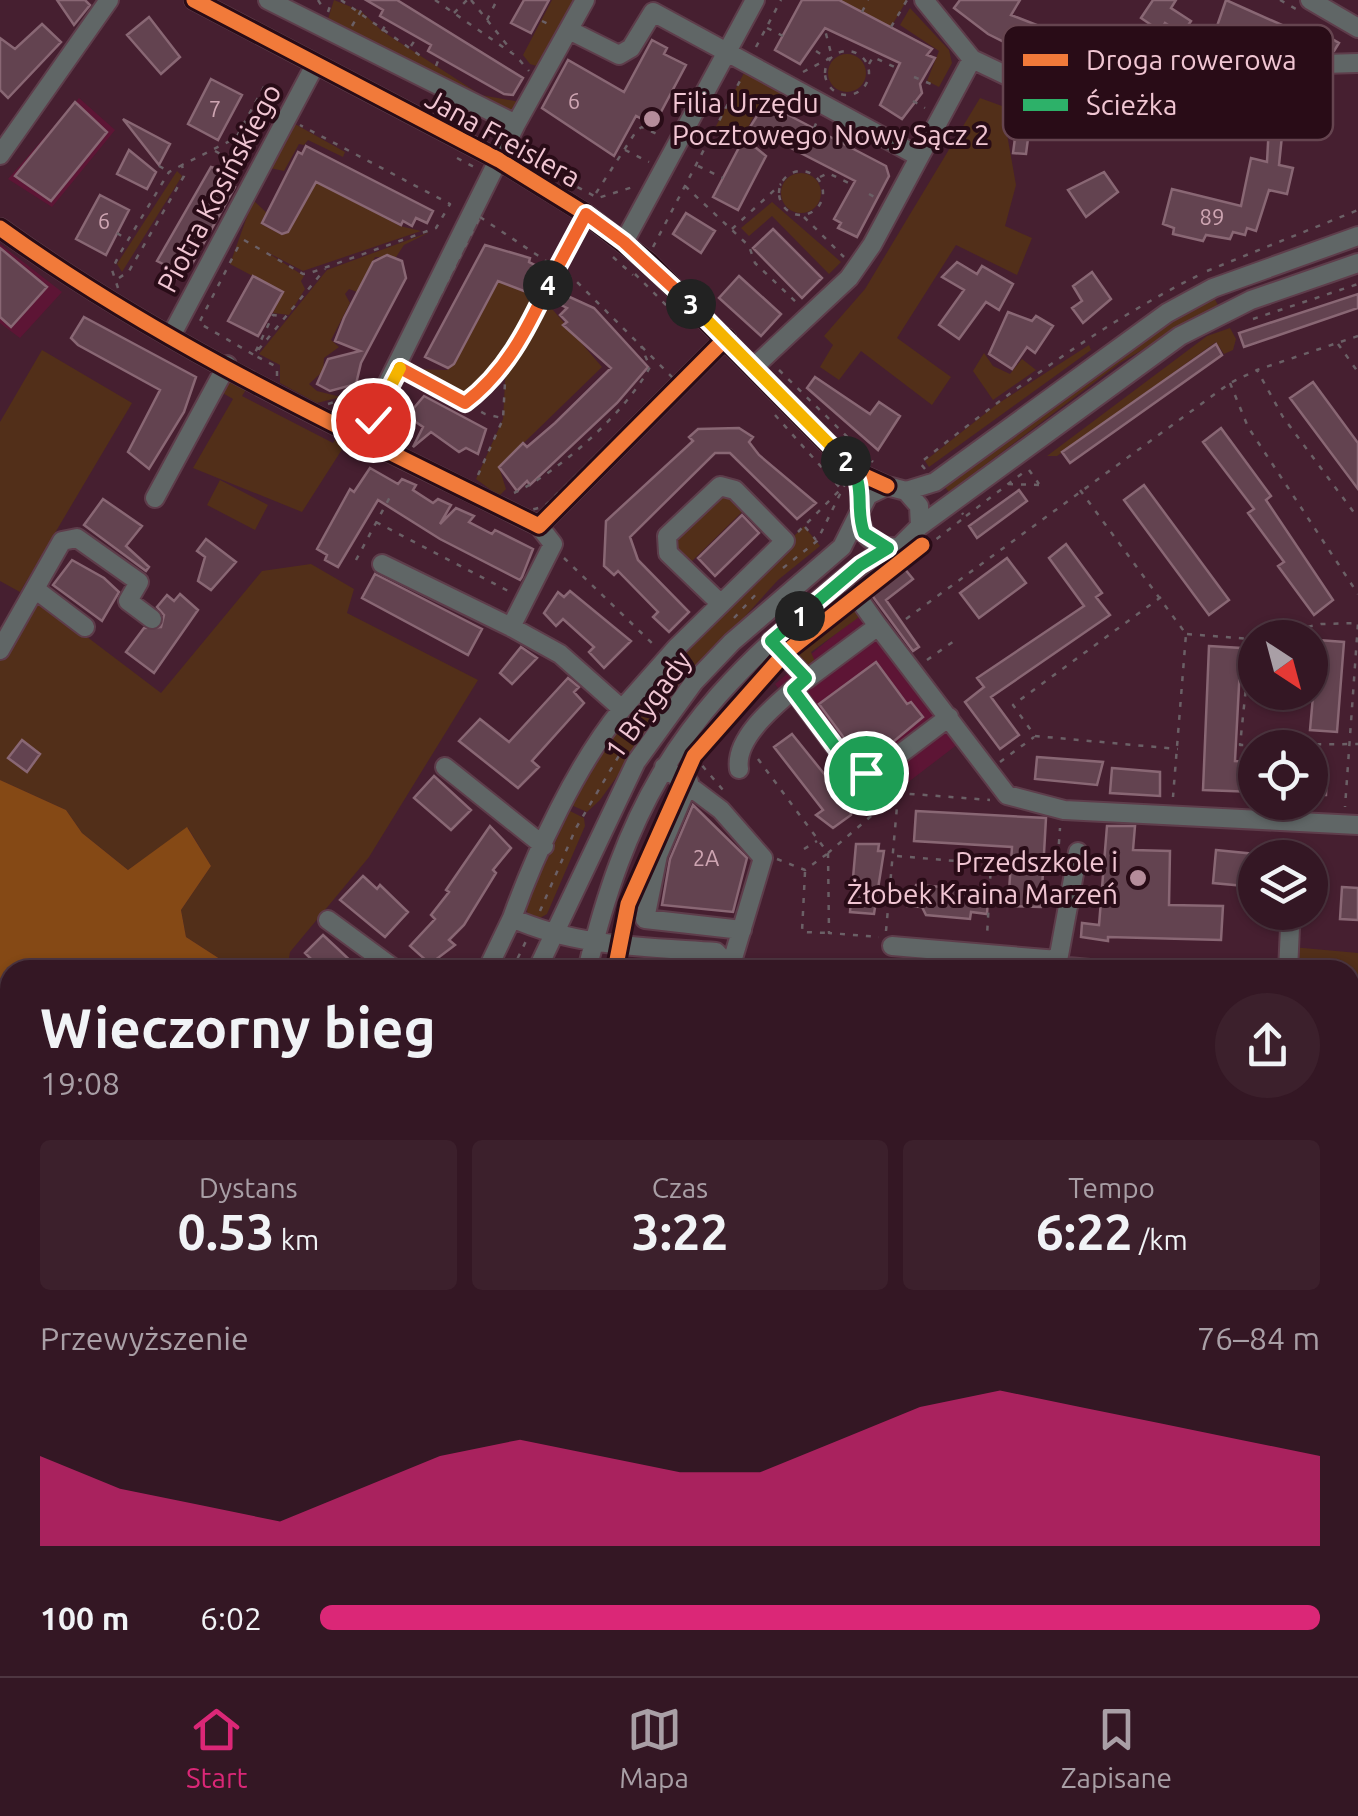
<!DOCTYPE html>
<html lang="pl">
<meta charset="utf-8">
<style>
body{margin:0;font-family:Ubuntu,sans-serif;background:#3c202c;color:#f1f3f6;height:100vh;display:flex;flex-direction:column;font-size:38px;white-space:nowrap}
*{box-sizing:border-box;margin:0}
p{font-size:32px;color:#a99fa6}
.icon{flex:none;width:55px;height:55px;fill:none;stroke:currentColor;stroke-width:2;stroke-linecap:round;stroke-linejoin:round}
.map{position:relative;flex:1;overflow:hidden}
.sheet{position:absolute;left:0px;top:960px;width:1360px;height:718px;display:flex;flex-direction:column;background:#341724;border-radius:30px 30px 0 0;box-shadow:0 2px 8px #0004,0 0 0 2px #4e3641}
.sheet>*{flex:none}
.needle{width:65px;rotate:144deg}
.controls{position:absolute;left:1238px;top:620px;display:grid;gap:20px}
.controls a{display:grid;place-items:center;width:90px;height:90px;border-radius:50%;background:#341724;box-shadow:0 2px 8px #0004,0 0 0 2px #4e3641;font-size:50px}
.pin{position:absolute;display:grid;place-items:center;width:85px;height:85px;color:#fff;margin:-42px;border:5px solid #fff;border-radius:50%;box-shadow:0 2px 10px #0007}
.km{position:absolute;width:50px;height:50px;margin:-25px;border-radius:50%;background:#222;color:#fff;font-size:28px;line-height:50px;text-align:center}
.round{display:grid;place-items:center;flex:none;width:105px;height:105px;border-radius:52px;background:#3c202c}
.head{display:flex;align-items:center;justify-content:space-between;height:170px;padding:0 40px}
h1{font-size:55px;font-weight:700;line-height:75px}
.metrics{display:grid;grid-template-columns:repeat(3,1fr);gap:15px;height:170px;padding:10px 40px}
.metrics div{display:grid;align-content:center;border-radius:10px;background:#3c202c;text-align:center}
.metrics b{font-size:50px;font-weight:700}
.metrics small{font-size:28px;font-weight:400}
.metrics p{font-size:28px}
.chart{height:280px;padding:20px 40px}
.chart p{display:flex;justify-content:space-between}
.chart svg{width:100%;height:180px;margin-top:10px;fill:#db2777;opacity:.7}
ul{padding:0 40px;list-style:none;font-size:32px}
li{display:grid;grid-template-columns:160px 120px 1fr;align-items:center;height:75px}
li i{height:25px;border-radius:12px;background:#db2777}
.menu{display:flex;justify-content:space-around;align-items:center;height:140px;border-top:2px solid #4e3641;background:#341724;font-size:28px;color:#a99fa6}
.menu a{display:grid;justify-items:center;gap:5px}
.menu .current{color:#db2777}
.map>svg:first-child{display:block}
</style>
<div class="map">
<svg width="1358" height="1676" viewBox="0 0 1358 1676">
<rect width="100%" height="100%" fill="#461f30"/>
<path fill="#5d1535" d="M79,98L115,130L52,207L8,179Z
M0,244L62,292L20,338L0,323Z
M861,613L958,744L890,796L859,794L775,684Z"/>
<path fill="#522f19" d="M334,0L361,11L382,31L481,95L520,102L513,113L349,32L328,19Z
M552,0H576L540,67L530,64L523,55Z
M839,0H907L891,27Z
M910,8L949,50L952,63L939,87L927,81L939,51L900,25Z
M828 73a19 19 0 1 1 38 0a19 19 0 1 1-38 0Z
M744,73L786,95L780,106L763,98L741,141L715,128Z
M980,98L1002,106L1016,185L1005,226L1032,238L1017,275L956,245L897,338L951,377L932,405L861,351L839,380L820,367L833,345L824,336L865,289Z
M295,124L345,152L343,157L308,140L304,145L299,144L284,171L270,168Z
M177,171L182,176L122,272L117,264Z
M781 193a20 20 0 1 1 40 0a20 20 0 1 1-40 0Z
M317,181L400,226L421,231L303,271L265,251L304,276L301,281L305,289L289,315L273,313L283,292L230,264L253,200L267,213L261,224L282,235Z
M772,202L841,262L829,274L772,216L749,236L741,228Z
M430,232L404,245L396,257H375L357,292L349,289L345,294L350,303L331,340L339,347L324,358L323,371L309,384L317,391L341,397L317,403L280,383V365L259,354L327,270Z
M499,281L542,297L497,373L465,403L403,369L447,370L454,364Z
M1213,296L1218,305L1120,363L949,492L943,485L1160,328Z
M547,303L602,367L499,467L506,489L499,496L476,479L503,419L506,364Z
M1230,328L1236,339L1233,350L1224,354L1216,342L1057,456H1047L1207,336Z
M1089,345L1091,350L929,467L925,461L996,405Z
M42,350L132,403L20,592L0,581V422Z
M984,353L993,366L1010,374L1022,359L1036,370L993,400L973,371Z
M228,376L249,385L242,396L333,443L338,435L348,440L302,512L193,468L233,399L221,392Z
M220,480L268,505L255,530L207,505Z
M728,493L744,510L690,563L673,548L672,538L706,503Z
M804,526L820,546L778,580L689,678L670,661Z
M311,564L354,589L347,613L478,680L369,857L290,952L287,970H237L186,937L181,910L211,866L188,828L128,870L82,833L66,810L0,780V661L34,601L41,602L161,693L262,571Z
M855,604L862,615L811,652L816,664H802L793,655Z
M670,665L686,681L600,800L587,812L571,805L614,731Z
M570,811L584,818L585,826L547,914L538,919L528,917L526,903Z
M1292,947L1358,953V979L1350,978V970H1290Z
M1350,1112H1358V1241L1350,1240Z
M0,1133L10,1139V1280H0Z
M1350,1278L1358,1279V1499L1350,1497Z"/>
<path fill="#854915" d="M0,780L66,810L82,833L128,870L187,827L211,866L181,910L186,937L237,970H10V1011L0,1004Z
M0,1483L10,1485V1668H956L962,1676H0Z"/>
<path fill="#1e1f09" d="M0,1316L10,1327V1441L0,1437Z
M960,1668H1350L1358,1670V1676H974Z"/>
<path fill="#634350" stroke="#896774" stroke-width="2.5" d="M57,0H85L90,5L74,25Z
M366,0H397L523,78L513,95L504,94L428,51L431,45L380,16L383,10Z
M524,0H549L531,33L511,23Z
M802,0H839L932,49L927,55L935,58L920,84L922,93L902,119L880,105L900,63L825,28L800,64L775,50Z
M960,0H1020L1011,15L1057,33L1048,49L1092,58L1111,55L1112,64L1062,71L988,34L954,8Z
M1153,0H1176L1171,8L1191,21L1182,34L1165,23L1160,31L1141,18Z
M1226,0L1300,33L1304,26L1311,27L1339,43L1334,51L1300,52L1273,41L1268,53L1216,29Z
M149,17L180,57L161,74L127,35Z
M42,24L61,42L8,98L0,90V38L15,49Z
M652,40L667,48L664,54L686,65L654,125L636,116L614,156L542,108L568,60L624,92Z
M211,79L242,95L218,140L188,124Z
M1055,98V132L1029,131L1026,154L1013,153L1017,123L1009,124L1008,99Z
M75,102L107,132L51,201L15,176Z
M771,106L886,166L889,176L857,237L838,228L841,223L834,219L855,181L750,127L762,108Z
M123,119L170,144L159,165Z
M1269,125L1283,126L1279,165L1293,168L1287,194L1269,190L1256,231L1247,228L1245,235L1233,232L1230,239L1206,235L1203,241L1173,234L1174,228L1163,224L1172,189L1241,206L1251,158L1267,162Z
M744,138L766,156L738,210L713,197Z
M306,146L433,211L427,223L416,218L412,226L403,221L401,225L316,182L288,232L282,234L262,223L298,152L302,154Z
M129,150L156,172L147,189L117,174Z
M211,167L236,174L230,184L235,187L191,266L182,268L176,278L164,272L167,266L157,261Z
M1104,172L1118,192L1086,217L1068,190Z
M100,195L129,210L106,255L76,239Z
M686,213L715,231L701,253L673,234Z
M773,229L822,278L802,298L753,248Z
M485,245L530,258L529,262L539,267L535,282L529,293L498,281L454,364L448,368L425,357Z
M0,248L47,287L11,327L0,317Z
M387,255L402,261L406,278L361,363L356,384L330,391L317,384L328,359L360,351L335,341L344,318L373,262Z
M957,262L977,274L982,266L1013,284L999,310L986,302L959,339L939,325L964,290L942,277Z
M1092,272L1111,299L1083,323L1072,308L1082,301L1073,286Z
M253,276L283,292L258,336L228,321Z
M739,276L781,314L761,336L719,298Z
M563,294L594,308L648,367L617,403L530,485L527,481L517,491L499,467L523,443L527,447L555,423L611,368L563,325L567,322L560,315L567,308L555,302Z
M1358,294V308L1244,347L1239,333Z
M1008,312L1032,321L1036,316L1053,326L1035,353L1027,347L1012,369L989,354Z
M84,317L196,377L184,412L149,469L128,452L160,390L78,345L71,338Z
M1216,344L1222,355L1070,463L1062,452Z
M815,377L870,414L879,402L900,416L878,450L807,388Z
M1313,382L1358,443V489L1290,398Z
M424,396L486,429L478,454L466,448L459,452L431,432L413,447L423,427L407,416Z
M739,428L753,437L749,442L759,455L816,503L797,519L730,453H715L630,537L638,560L689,612L669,632L653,617L658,612L618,571L614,575L604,566L606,521L693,441L689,437L698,429Z
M1221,428L1271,496L1266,500L1333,600L1314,615L1278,566L1284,562L1248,513L1254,509L1203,442Z
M370,468L398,484L402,479L416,485L413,490L433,503L438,499L451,505L440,524L456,508L474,516L469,522L492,534L495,530L533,549L522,577L520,580L440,539L378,500L338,567L325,560L327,555L317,549L350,489L354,492Z
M1144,485L1229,600L1209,615L1124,500Z
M1019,490L1027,501L977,538L969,526Z
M103,499L142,526L126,546L149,567L146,571L84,525Z
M742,515L759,533L715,576L698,558Z
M206,539L236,562L211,590L198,581L205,557L197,551Z
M1066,544L1102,593L1096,597L1110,615L991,697L1019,735L1000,749L965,702L984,687L977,678L1084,606L1049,558Z
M1007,558L1026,583L979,618L960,593Z
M72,560L104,578L119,592L102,621L53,585Z
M904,568L913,579L886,600L919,647L913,651L871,594Z
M375,574L482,629L468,655L362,598Z
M570,591L631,641L604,668L589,652L594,647L563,619L556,626L544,613L558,592L564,597Z
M180,594L198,610L154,673L126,652L144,628L161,627L164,615L157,607L167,595L174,601Z
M1318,640L1344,642L1337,732L1310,730Z
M1209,646L1241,648L1235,761L1255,762V792L1203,790Z
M521,647L537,658L512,684L500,673Z
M876,662L907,704L911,702L923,717L875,757H858L819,704Z
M568,678L579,687L574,692L584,703L532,761L539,767L518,788L459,741L480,719L509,742Z
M792,734L850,806L851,815L833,828L816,815L823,810L774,747Z
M22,740L40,754L27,772L8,758Z
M1037,757L1103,762L1097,785L1035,779Z
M1310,765L1327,766L1326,795H1310Z
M1112,768L1160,772V796L1110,793Z
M434,776L471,810L451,830L414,798Z
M693,805L747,858L733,912L662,905L670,859Z
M916,811L1046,818L1041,907L1008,906L1012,847L914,841Z
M490,826L511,848L493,870L496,873L464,925L449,940L455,945L430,964L410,946L435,919L431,915L449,892L446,890Z
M1107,826H1135L1133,850L1170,851L1169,905L1223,906L1221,940L1108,937V941L1081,937L1082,923L1099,925Z
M856,844H879L878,851H884L874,914L850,912Z
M1216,850L1255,854V887L1213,883Z
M363,876L377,889L380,885L408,912L385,937L340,900Z
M916,885L982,890V898H988L987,914L971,912L970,919L926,915L922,907L908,906Z
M1342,887L1358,888V920L1340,919Z
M323,935L338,949L360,970H325L315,963L305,953Z"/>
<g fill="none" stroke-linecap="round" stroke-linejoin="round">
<g stroke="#5e3d4b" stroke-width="22">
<path id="minor" d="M194,0L499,160L586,214L648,262L856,472L887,486
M268,0L516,124
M924,0L972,59L1016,80L1052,85L1181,68L1358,63
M1310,0L1358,28
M569,30L619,55L631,48L653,12L918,156
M0,155L109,0
M0,228C166,348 356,435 539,526L726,338
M624,242L755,0
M171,336L314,67
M755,366L849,278L872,245L972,59
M361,437L516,124L585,0
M906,491L935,482L1167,313L1213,288L1358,236
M155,498L227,365
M539,526L553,544L511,627L560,654L622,709C577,764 536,851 512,918C576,947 647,947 716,952L733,970
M920,526L1180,336L1251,300L1358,263
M382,564L511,627
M35,589L85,627
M856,595L878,626
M771,641L807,679L878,626L1007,795L1064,810L1358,825
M0,650L62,541L77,538L139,582L128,601L152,619
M793,690L852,769L879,770L949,717
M622,709L676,648L785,541L735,490L720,486L667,536L668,553L720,603
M445,767L544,846
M664,767L721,810L763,858L731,965
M739,769C734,737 778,703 800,684
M689,782L658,855L645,919L742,930
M328,920L396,970
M892,946L1058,960
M1057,966L1078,852
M487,970L512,918
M537,970L636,762L694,682L732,642L842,547L868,495L887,486L906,491L919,506L920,526L899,547C875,549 861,537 859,513
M587,970C625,814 675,723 798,618C827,593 855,566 889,548
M1057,970V966L1101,970
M1288,970L1290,928
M1350,996L1358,997
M1350,1278L1358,1279
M1350,1400L1358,1401"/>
</g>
<g stroke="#5e3d4b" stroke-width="28">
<path id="major" d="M0,1065L10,1070
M0,1104L10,1110
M1350,1496L1358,1497
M1350,1530L1358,1531"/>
</g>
<path stroke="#6b6066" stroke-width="2.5" stroke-dasharray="5 8" stroke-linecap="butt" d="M318,0L325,11
M341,0L425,59
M435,0L516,56L529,71
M471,0L512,51
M1280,0L1296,9
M328,12L332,0
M862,12L868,0
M454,13L467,0
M487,20L497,0
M542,21L550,25
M352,26L365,4
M891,27L907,0
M767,28L783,36
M382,31L388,21
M411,46L417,37
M756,47L781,0
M816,51L828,59
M825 73a22 22 0 1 1 44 0a22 22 0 1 1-44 0Z
M869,64L873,57L901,70
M436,66L439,58
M803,72L832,57L825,30
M914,77L938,87
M262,90L280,99
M913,101L925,108
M785,113L790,104
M244,124L262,134
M814,128L818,119
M715,133L740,146
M238,137L252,130L250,114
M843,143L848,134
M625,150L649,162
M215,151L243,166
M457,158L476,168
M159,166L168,171
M698,166L723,178
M779 193a22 22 0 1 1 44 0a22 22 0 1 1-44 0Z
M820,177L828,173L855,186
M566,181L598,198L636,186
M685,186L749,246L755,263L796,302
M596,193L637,130L642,127L661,136
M869,194L878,199
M480,217L576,281L674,379L546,505C539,508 530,511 523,510C491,504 409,451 377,433L373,426Z
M804,217L844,257
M732,229L781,184
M117,233L126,239
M244,240L303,274L310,273L436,228L450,204L300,125
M238,247L199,323L254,355L325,269
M653,247L742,77
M613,257L633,275
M1207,271L1358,210
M635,274L685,324
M119,278L129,271L184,176L182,165L236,138L266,83
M118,288L112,270L119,255L169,172L182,165
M1253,319L1358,284
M1358,336L1257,370L1283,417L1358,518
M1338,344L1358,372
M779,370L873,462
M413,374L485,414L502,418
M277,376V367L254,355L273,315L286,317
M1230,383L1248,427L1358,594
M465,403L490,384L505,365
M328,404L363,393
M775,415L841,489
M925,469L920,463C1005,395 1103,322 1201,274
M1029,470L1039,484
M478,475L503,419L506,364L578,227
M1008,484L1040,485
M1080,490L1186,634L1173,797
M514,493C559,472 626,412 650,367L641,346
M966,516L1024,472
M376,522L512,593
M805,527L816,540
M798,532L842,488
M916,555L965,517L962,513
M564,558L655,646
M356,560L391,495
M783,568L817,541L845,484
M872,589L905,563
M1161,597L1013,705L1035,736L1178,749
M734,618L759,591
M906,619L1230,383L1257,370
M1187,634L1251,639L1240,745L1358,744
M1257,638L1321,624L1358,623L1345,807
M798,648L847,609
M927,660L954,641
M694,756L723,790
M758,759L828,853L898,793L990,800
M1000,762L1034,737
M693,767L728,719L774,671
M804,849L817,841
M828,853L829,933L879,937
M897,856L991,864L987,936
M1292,858L1294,839
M777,859L805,870L827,854
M1057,870L1060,828
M805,872L802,932L829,933
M540,911L576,828L620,754
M886,931L898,795
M512,970L526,941
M619,970L622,962
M0,1015L10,1022
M1350,1243L1358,1244
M1350,1460L1358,1462
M1350,1475L1353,1461"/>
<use href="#minor" stroke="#606666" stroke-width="18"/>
<use href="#major" stroke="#656367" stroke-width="22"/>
<path stroke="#2db169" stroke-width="12" stroke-dasharray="25 12" stroke-linecap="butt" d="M0,1551L10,1539"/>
<g stroke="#290c17" stroke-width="21">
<path id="cycleway" d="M194,0L499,160L586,214L648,262L856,472L887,486
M0,228C166,348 356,435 539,526L726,338
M615,970L628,904L694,756L785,653L922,545"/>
</g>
<use href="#cycleway" stroke="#f17a3a" stroke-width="15"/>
</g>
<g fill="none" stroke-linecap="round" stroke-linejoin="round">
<g stroke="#fff" stroke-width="20">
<path id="split-1" d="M800,616L771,641L806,678L793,690L852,769L866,773"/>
</g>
<g stroke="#fff" stroke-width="20">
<path id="split-2" d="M800,616L860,565L888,548L864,533C854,507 868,484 846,461"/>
</g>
<g stroke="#fff" stroke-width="20">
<path id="split-3" d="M691,304L846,461"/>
</g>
<g stroke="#fff" stroke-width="20">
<path id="split-4" d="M548,285L586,214L624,242L691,304"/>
</g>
<g stroke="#fff" stroke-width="20">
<path id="split-5" d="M400,368L465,403C505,373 527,330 548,285"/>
</g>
<g stroke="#fff" stroke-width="20">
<path id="split-6" d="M373,420L400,368"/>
</g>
<use href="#split-1" stroke="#22a559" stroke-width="12"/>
<use href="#split-2" stroke="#22a559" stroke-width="12"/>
<use href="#split-3" stroke="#f5b400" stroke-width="12"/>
<use href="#split-4" stroke="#f0652b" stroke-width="12"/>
<use href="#split-5" stroke="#f0652b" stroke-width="12"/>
<use href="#split-6" stroke="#f5b400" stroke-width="12"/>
</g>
<g fill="#b58c9a" stroke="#290c17" stroke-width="4">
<circle cx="652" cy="119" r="10"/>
<circle cx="1138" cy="878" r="10"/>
</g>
<g text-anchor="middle" stroke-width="8" stroke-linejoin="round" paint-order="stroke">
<g font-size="22" fill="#cea5b2">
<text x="574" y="109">6</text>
<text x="215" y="117">7</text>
<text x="1212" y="225">89</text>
<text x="104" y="229">6</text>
<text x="706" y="866">2A</text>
</g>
<g font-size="28" fill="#f1c6d3" stroke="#290c17" text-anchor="start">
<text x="672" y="113">Filia Urzędu<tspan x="672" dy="32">Pocztowego Nowy Sącz 2</tspan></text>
<text x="1118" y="872" text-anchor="end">Przedszkole i<tspan x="1118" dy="32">Żłobek Kraina Marzeń</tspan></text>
</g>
<g font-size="28" fill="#f1c6d3" stroke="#290c17">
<text transform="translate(503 138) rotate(29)" y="10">Jana Freislera</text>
<text transform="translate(219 188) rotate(-62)" y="10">Piotra Kosińskiego</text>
<text transform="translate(648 705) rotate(-54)" y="10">1 Brygady</text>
</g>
</g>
<rect x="1003" y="25" width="330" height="115" rx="15" fill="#290c17" stroke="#65444f" stroke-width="2.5"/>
<rect x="1023" y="54" width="45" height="12" fill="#f17a3a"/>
<rect x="1023" y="99" width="45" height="12" fill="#2db169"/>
<g font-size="28" fill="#f1c6d3">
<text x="1086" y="70">Droga rowerowa</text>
<text x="1086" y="115">Ścieżka</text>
</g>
</svg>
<div class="controls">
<a><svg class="needle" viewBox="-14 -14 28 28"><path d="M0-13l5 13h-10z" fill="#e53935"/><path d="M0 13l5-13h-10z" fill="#a99fa6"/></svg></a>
<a><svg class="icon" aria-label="locate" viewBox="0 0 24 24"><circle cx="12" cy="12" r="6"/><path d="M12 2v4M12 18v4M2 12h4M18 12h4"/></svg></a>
<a><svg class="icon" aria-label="layers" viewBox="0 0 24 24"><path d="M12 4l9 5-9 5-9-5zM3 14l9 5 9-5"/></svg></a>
</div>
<div class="pin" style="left:866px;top:773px;background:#1e9e55"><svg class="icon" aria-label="arrive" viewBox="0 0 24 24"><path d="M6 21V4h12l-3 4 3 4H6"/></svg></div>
<div class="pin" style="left:373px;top:420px;background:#d93025"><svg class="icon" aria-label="check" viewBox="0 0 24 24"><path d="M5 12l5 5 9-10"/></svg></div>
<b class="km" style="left:800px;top:616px">1</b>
<b class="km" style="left:846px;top:461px">2</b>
<b class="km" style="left:691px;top:304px">3</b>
<b class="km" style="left:548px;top:285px">4</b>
<section class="sheet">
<div class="head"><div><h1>Wieczorny bieg</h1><p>19:08</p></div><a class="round"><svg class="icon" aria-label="share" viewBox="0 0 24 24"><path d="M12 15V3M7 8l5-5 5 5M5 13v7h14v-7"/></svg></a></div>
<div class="metrics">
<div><p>Dystans</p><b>0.53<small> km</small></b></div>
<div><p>Czas</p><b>3:22</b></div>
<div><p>Tempo</p><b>6:22<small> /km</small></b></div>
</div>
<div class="chart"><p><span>Przewyższenie</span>76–84 m</p>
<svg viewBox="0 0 160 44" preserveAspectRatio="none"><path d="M0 44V22L10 30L20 34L30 38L40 30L50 22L60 18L70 22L80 26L90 26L100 18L110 10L120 6L130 10L140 14L150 18L160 22V44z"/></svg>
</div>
<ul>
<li><b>100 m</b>6:02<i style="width:100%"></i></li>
</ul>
</section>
</div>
<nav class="menu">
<a class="current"><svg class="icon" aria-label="home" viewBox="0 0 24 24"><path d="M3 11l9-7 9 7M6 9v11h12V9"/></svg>Start</a>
<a><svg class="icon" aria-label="map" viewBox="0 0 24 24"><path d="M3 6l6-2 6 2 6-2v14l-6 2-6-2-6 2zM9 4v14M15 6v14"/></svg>Mapa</a>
<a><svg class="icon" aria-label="saved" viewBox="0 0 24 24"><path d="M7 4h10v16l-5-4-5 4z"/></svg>Zapisane</a>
</nav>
